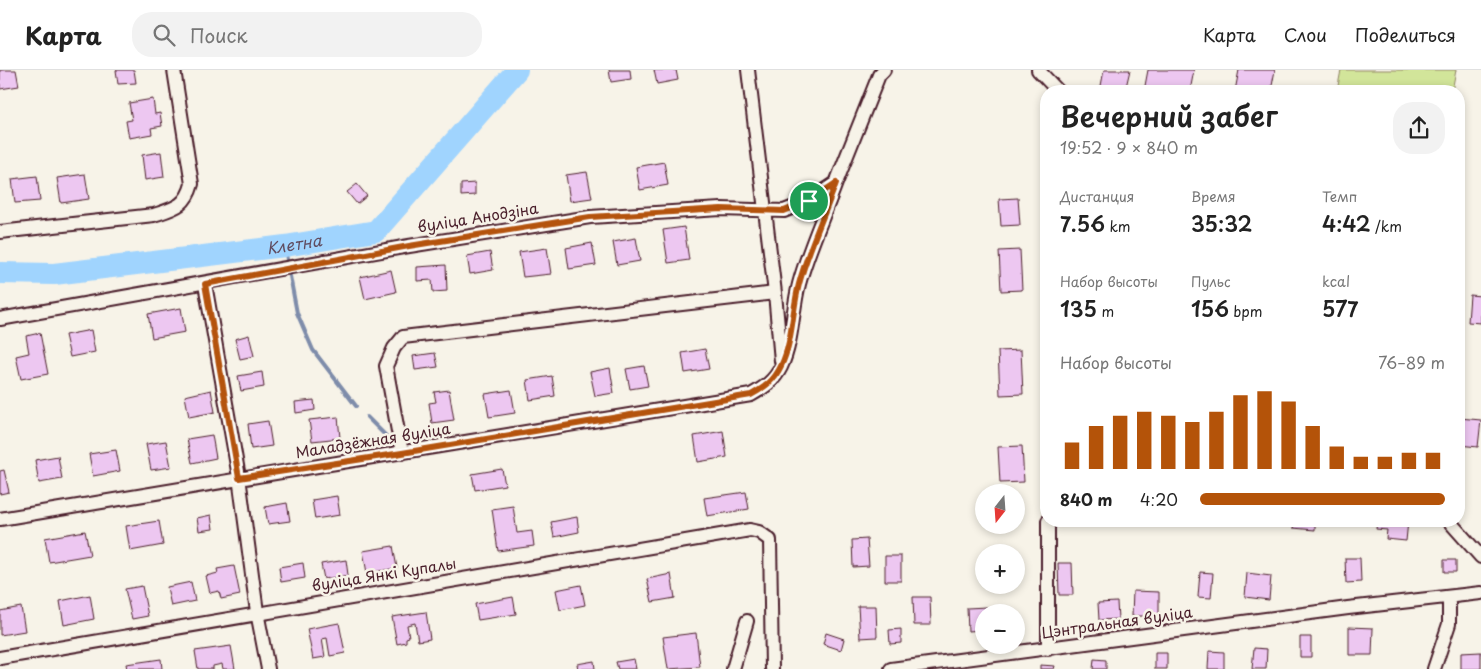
<!DOCTYPE html>
<html lang="ru">
<meta charset="utf-8">
<style>
body{margin:0;font-family:"Playpen Sans",sans-serif;background:#f2f2f2;color:#222;height:100vh;display:flex;flex-direction:column;font-size:19px;white-space:nowrap}
*{box-sizing:border-box;margin:0}
p{font-size:16px;color:#767676}
.icon{flex:none;width:28px;height:28px;fill:none;stroke:currentColor;stroke-width:2;stroke-linecap:round;stroke-linejoin:round}
.map{position:relative;flex:1;overflow:hidden}
.drawer{position:absolute;left:1040px;top:15px;width:425px;height:442px;display:flex;flex-direction:column;background:#fff;border-radius:20px;box-shadow:0 2px 8px #0003}
.drawer>*{flex:none}
.needle{width:32px;rotate:197deg}
.fabs{position:absolute;left:975px;top:414px;display:grid;gap:10px}
.fabs a{display:grid;place-items:center;width:50px;height:50px;border-radius:50%;background:#fff;box-shadow:0 2px 8px #0003;font-size:25px}
.pin{position:absolute;display:grid;place-items:center;width:42px;height:42px;color:#fff;margin:-21px;border:2px solid #fff;border-radius:50%;box-shadow:0 1px 5px #0007}
.round{display:grid;place-items:center;flex:none;width:52px;height:52px;border-radius:20px;background:#f2f2f2}
.summary{display:flex;align-items:center;justify-content:space-between;height:85px;padding:0 20px}
h1{font-size:28px;font-weight:600;line-height:38px}
.stats{display:grid;grid-template-columns:repeat(3,1fr);gap:8px;height:85px;padding:5px 20px}
.stats div{display:grid;align-content:center}
.stats b{font-size:21px;font-weight:600}
.stats small{font-size:14px;font-weight:400}
.stats p{font-size:14px}
.chart{height:140px;padding:10px 20px}
.chart p{display:flex;justify-content:space-between}
.chart svg{width:100%;height:90px;margin-top:5px;stroke:#b45309;stroke-width:6}
ul{padding:0 20px;list-style:none;font-size:16px}
li{display:grid;grid-template-columns:80px 60px 1fr;align-items:center;height:38px}
li i{height:12px;border-radius:6px;background:#b45309}
header{display:flex;align-items:center;gap:30px;box-sizing:border-box;height:70px;padding:0 25px;background:#fff;border-bottom:1px solid #e0e0e0}
header strong{font-size:24px}
nav{display:flex;gap:28px;margin-inline-start:auto;font-size:18px}
.search{width:350px;height:45px;background:#f2f2f2;display:flex;align-items:center;gap:12px;box-sizing:border-box;padding:0 18px;border-radius:20px;color:#767676;font-size:19px}
.map>svg:first-child{display:block}
</style>
<header>
<strong>Карта</strong>
<div class="search"><svg class="icon" aria-label="search" viewBox="0 0 24 24"><circle cx="10" cy="10" r="6"/><path d="M15 15l6 6"/></svg>Поиск</div>
<nav><a>Карта</a><a>Слои</a><a>Поделиться</a></nav>
</header>
<div class="map">
<svg width="1481" height="599" viewBox="0 0 1481 599">
<rect width="100%" height="100%" fill="#f7f3e8"/>
<filter id="ink" filterUnits="userSpaceOnUse"><feTurbulence type="fractalNoise" baseFrequency=".02" numOctaves="2"/><feDisplacementMap in="SourceGraphic" scale="10" xChannelSelector="R" yChannelSelector="G"/><feConvolveMatrix kernelMatrix="1 2 1 2 8 2 1 2 1" color-interpolation-filters="sRGB"/></filter>
<g filter="url(#ink)">
<path fill="#d2e59a" stroke="#8e8262" d="M1341,0H1456L1452,21H1337Z"/>
<g fill="none" stroke-linecap="round" stroke-linejoin="round">
<path stroke="#7e8caa" stroke-width="4" d="M285,176L287,190
M290,206L297,243L313,280L356,336
M367,347L386,366"/>
<path stroke="#a0d4fe" stroke-width="22" id="s1" d="M0,203L54,204L285,176L376,161L517,0"/>
</g>
<path fill="#edc7f1" stroke="#4a1f2b" d="M0,0H16L19,16L0,19Z
M116,0H134L136,13L118,14Z
M609,0H630L631,9L611,12Z
M654,0H676L678,10L657,14Z
M1104,0H1130L1125,21H1100Z
M1148,0H1194L1190,21H1144Z
M1239,0H1275L1271,21H1235Z
M153,29L155,44L160,43L162,56L151,58L152,64L129,68L126,51L132,50L129,33Z
M161,82L164,107L145,110L142,85Z
M664,92L668,115L640,120L636,97Z
M587,102L592,128L570,131L566,105Z
M85,104L89,129L61,133L57,108Z
M37,106L40,131L15,133L12,109Z
M475,113V125L461,126V114Z
M357,114L367,126L357,134L347,122Z
M1018,128L1020,155L1001,156L999,129Z
M684,157L689,190L668,193L663,160Z
M636,168L640,191L617,195L613,172Z
M592,173L596,195L569,199L566,178Z
M547,178L551,204L523,207L519,182Z
M1020,180L1022,220L1001,221L999,181Z
M490,182L493,200L470,204L467,186Z
M446,195L447,221L433,222L432,210L417,211V197Z
M391,200L396,222L365,229L360,207Z
M1470,225L1481,226V253L1468,252Z
M181,238L185,262L152,268L148,244Z
M91,260L95,282L70,287L65,265Z
M40,263L48,304L21,309L16,286L29,283L26,266Z
M249,265L254,286L240,289L235,269Z
M705,279L709,299L685,303L682,283Z
M1021,280L1023,324L1000,325L998,281Z
M435,283L438,297L415,300L413,286Z
M644,296L648,316L630,319L626,299Z
M610,298L614,323L595,326L590,302Z
M262,302L264,317L241,321L238,306Z
M552,306L555,326L530,330L527,310Z
M211,320L215,342L189,347L185,326Z
M449,320L454,350L432,353L429,333L436,332L434,322Z
M511,320L515,343L489,347L485,324Z
M314,330L315,340L296,343L295,332Z
M338,347L340,368L312,371L309,350Z
M1459,348L1481,350L1478,377L1459,375Z
M268,351L272,376L251,379L248,354Z
M723,361L727,387L698,392L694,366Z
M212,365L216,388L192,393L187,369Z
M166,371L171,397L151,400L146,374Z
M1022,376L1024,412L1000,413L998,377Z
M116,380L120,401L93,406L89,384Z
M58,386L62,409L39,413L35,390Z
M502,399L505,415L475,420L472,404Z
M4,400L9,422L0,424V401Z
M746,422L749,439L707,446L704,428Z
M337,426L340,445L315,449L312,430Z
M287,433L290,451L268,454L265,437Z
M513,436L517,463L532,461L534,476L498,481L492,439Z
M211,445L213,459L199,461L197,448Z
M577,447L579,462L554,467L551,452Z
M159,451L163,475L130,481L126,456Z
M1294,451H1315V460L1293,458Z
M1377,451H1408L1406,471L1386,469L1387,460L1376,459Z
M85,461L90,485L49,492L45,468Z
M867,469L869,496L853,497L852,470Z
M393,476L397,498L367,503L363,481Z
M885,486H901V511H885Z
M1345,488H1360L1361,512L1346,513Z
M346,490L348,505L324,509L321,494Z
M1444,490H1456V502H1444Z
M303,493L305,508L281,512L279,497Z
M1058,493H1072L1073,525H1059Z
M234,496L240,525L221,529L219,521L210,523L206,506L218,503L217,499Z
M1200,502L1213,503L1211,528L1198,527Z
M1247,503L1271,506L1269,530L1245,527Z
M671,504L675,528L652,532L647,509Z
M191,512L195,531L171,536L167,517Z
M581,515L585,535L560,540L556,520Z
M142,516L148,546L132,549L125,519Z
M1133,521L1159,522V546H1132Z
M90,525L94,549L64,555L60,531Z
M513,527L516,544L478,550L475,534Z
M913,527H930L931,555H914Z
M1117,532L1118,549L1099,550L1098,533Z
M858,536H876L877,567L860,568Z
M21,537L25,561L0,565V541Z
M987,537V542H984V560L968,561L967,538Z
M426,542L430,569L418,571L415,553L407,555L409,567L406,568V572L397,574L392,547Z
M339,553L345,583L330,586L327,568L322,569L325,587L313,589L307,559Z
M1349,557L1373,558L1372,585H1349Z
M901,559V573L890,574L889,560Z
M696,563L700,597L668,599L663,567Z
M826,563L844,569L841,580L823,574Z
M1300,567H1311V587H1300Z
M231,576L235,599H223L222,594L213,596V599H198L195,581Z
M1254,578L1267,579L1266,599H1252Z
M1209,581L1224,582V599H1208Z
M1481,582V599H1461V583Z
M1155,583H1167V599H1155Z
M161,589L162,599H127L126,594Z
M634,589L636,599H618L616,592Z
M1094,589L1106,590V599H1093Z
M594,591L595,599H578L577,594Z
M1040,595L1055,596L1054,599H1040Z"/>
<g fill="none" stroke-linecap="round" stroke-linejoin="round">
<g stroke="#4a1f2b" stroke-width="16">
<path id="minor" d="M748,0L775,223L781,291
M1038,0L1058,21
M0,162L154,145C175,138 186,136 192,114L174,0
M205,214L239,407L257,542L268,599
M0,249L409,176L590,147L721,139L784,141L809,131L836,113L879,5L884,0
M402,383L386,296L394,278L403,267L775,223
M0,449C250,406 501,367 751,325C765,317 774,311 781,297C793,271 792,241 799,214C808,180 824,146 836,113
M1449,451L1481,487
M1048,579V451
M0,588L750,460L759,462L770,470L772,599
M733,599L747,551
M891,599L1348,538L1481,523
M1434,599L1449,554V527"/>
</g>
<use href="#minor" stroke="#f7f3e8" stroke-width="12"/>
</g>
</g>
<g fill="none" stroke-linecap="round" stroke-linejoin="round" filter="url(#ink)">
<g stroke="#fff" stroke-width="10">
<path id="route" d="M836,113C824,146 808,180 799,214C792,241 793,271 781,296C774,311 765,317 751,325L402,383L239,408L205,214L409,176L590,147L721,139L784,141L809,131Z"/>
</g>
<use href="#route" stroke="#b45309" stroke-width="6"/>
</g>
<g text-anchor="middle" stroke-width="5" stroke-linejoin="round" paint-order="stroke">
<g font-size="15" fill="#4a1f2b" stroke="#f7f3e8">
<text transform="translate(478 148) rotate(-9)" y="5">вуліца Анодзіна</text>
<text transform="translate(373 371) rotate(-9)" y="5">Маладзёжная вуліца</text>
<text transform="translate(384 505) rotate(-9)" y="5">вуліца Янкі Купалы</text>
<text transform="translate(1117 553) rotate(-8)" y="5">Цэнтральная вуліца</text>
</g>
<g font-size="16" font-style="italic" fill="#604c60" stroke="#f7f3e8">
<text dy="6" stroke="none"><textPath href="#s1" startOffset="296">Клетна</textPath></text>
</g>
</g>
</svg>
<div class="fabs">
<a><svg class="needle" viewBox="-14 -14 28 28"><path d="M0-13l5 13h-10z" fill="#e53935"/><path d="M0 13l5-13h-10z" fill="#767676"/></svg></a>
<a>+</a>
<a>−</a>
</div>
<div class="pin" style="left:809px;top:131px;background:#1e9e55"><svg class="icon" aria-label="arrive" viewBox="0 0 24 24"><path d="M6 21V4h12l-3 4 3 4H6"/></svg></div>
<section class="drawer">
<div class="summary"><div><h1>Вечерний забег</h1><p>19:52 · 9 × 840 m</p></div><a class="round"><svg class="icon" aria-label="share" viewBox="0 0 24 24"><path d="M12 15V3M7 8l5-5 5 5M5 13v7h14v-7"/></svg></a></div>
<div class="stats">
<div><p>Дистанция</p><b>7.56<small> km</small></b></div>
<div><p>Время</p><b>35:32</b></div>
<div><p>Темп</p><b>4:42<small> /km</small></b></div>
</div>
<div class="stats">
<div><p>Набор высоты</p><b>135<small> m</small></b></div>
<div><p>Пульс</p><b>156<small> bpm</small></b></div>
<div><p>kcal</p><b>577</b></div>
</div>
<div class="chart"><p><span>Набор высоты</span>76–89 m</p>
<svg viewBox="0 0 160 44" preserveAspectRatio="none"><path d="M5 44V31M15 44V23M25 44V18M35 44V16M45 44V18M55 44V21M65 44V16M75 44V8M85 44V6M95 44V11M105 44V23M115 44V33M125 44V38M135 44V38M145 44V36M155 44V36"/></svg>
</div>
<ul>
<li><b>840 m</b>4:20<i style="width:100%"></i></li>
</ul>
</section>
</div>
